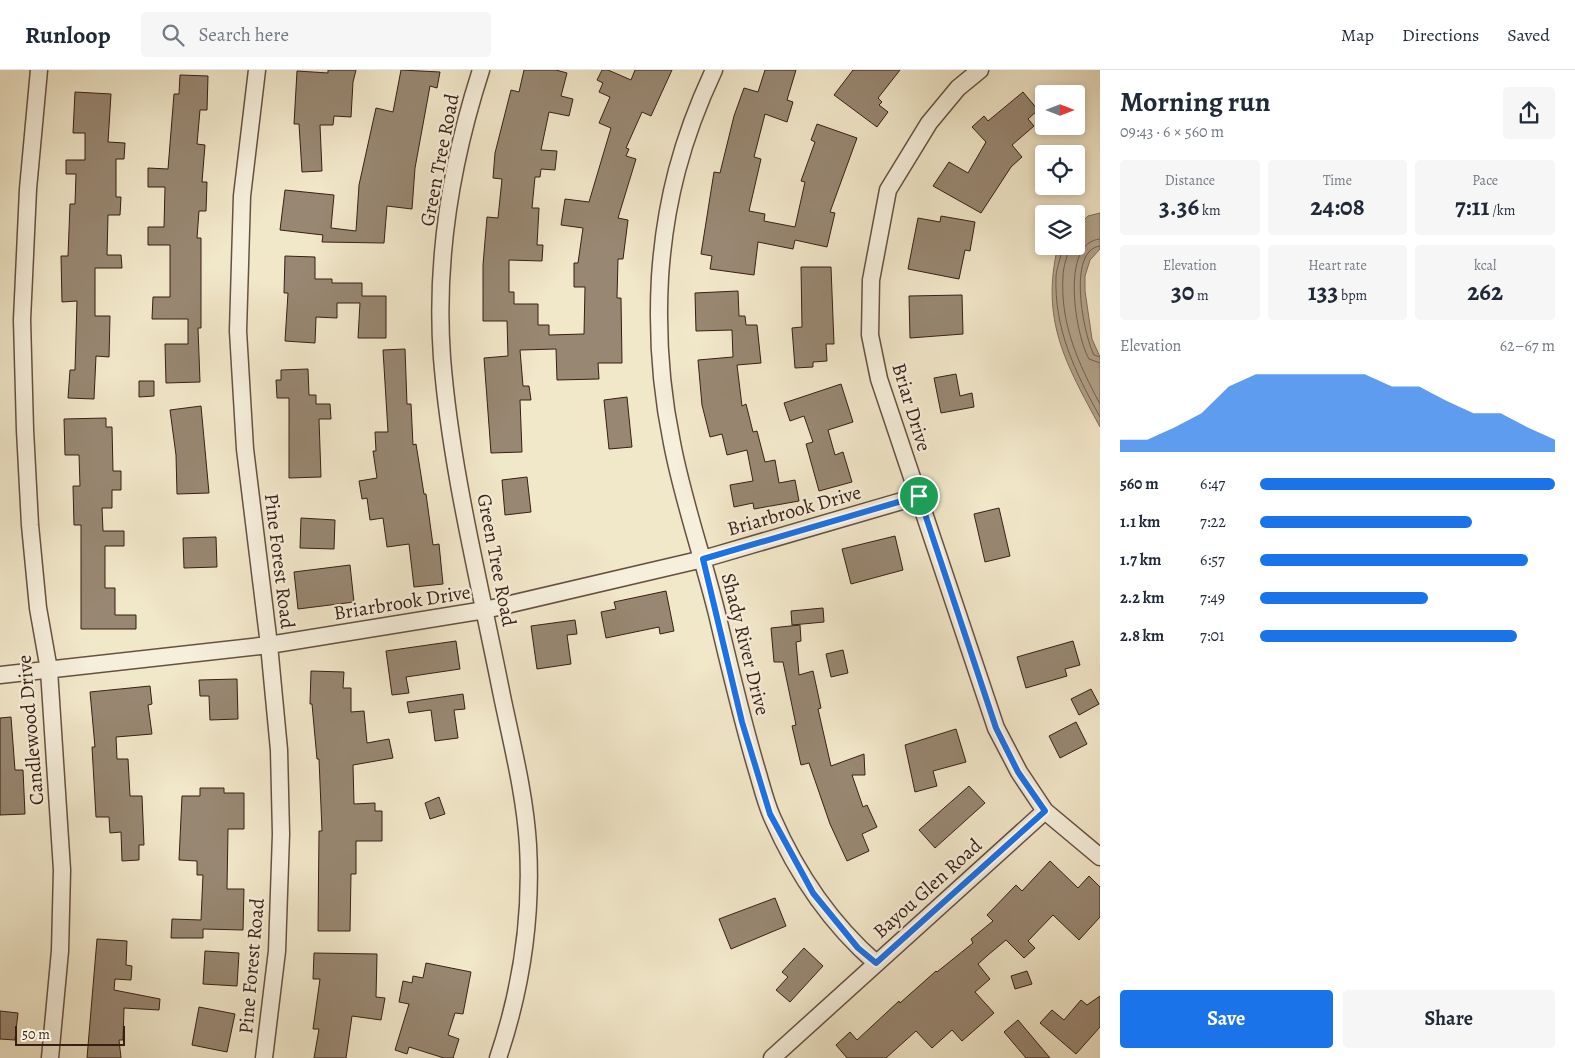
<!DOCTYPE html>
<meta charset="utf-8">
<style>
body{margin:0;font-family:Alegreya,serif;background:#f6f6f7;color:#1f2937;height:100vh;display:flex;flex-direction:column;font-size:19px;white-space:nowrap}
*{box-sizing:border-box;margin:0}
p{font-size:16px;color:#747a83}
.icon{flex:none;width:28px;height:28px;fill:none;stroke:currentColor;stroke-width:2;stroke-linecap:round;stroke-linejoin:round}
.map{position:relative;flex:1;overflow:hidden}
.drawer{display:flex;flex-direction:column;background:#fff;width:475px}
.drawer>*{flex:none}
.needle{width:32px;rotate:90deg}
.tools{position:absolute;left:1035px;top:15px;display:grid;gap:10px}
.tools a{display:grid;place-items:center;width:50px;height:50px;border-radius:5px;background:#fff;box-shadow:0 2px 8px #0003;font-size:25px}
.scale{position:absolute;left:15px;bottom:12px;width:110px;box-sizing:border-box;padding-left:5px;border:2px solid #381f14;border-top:0;font-size:14px;line-height:18px;white-space:nowrap;color:#381f14;-webkit-text-stroke:4px #f6efdc;paint-order:stroke}
.pin{position:absolute;display:grid;place-items:center;width:42px;height:42px;color:#fff;margin:-21px;border:2px solid #fff;border-radius:50%;box-shadow:0 1px 5px #0007}
.round{display:grid;place-items:center;flex:none;width:52px;height:52px;border-radius:5px;background:#f6f6f7}
.summary{display:flex;align-items:center;justify-content:space-between;height:85px;padding:0 20px}
h1{font-size:28px;font-weight:700;line-height:38px}
.figures{display:grid;grid-template-columns:repeat(3,1fr);gap:8px;height:85px;padding:5px 20px}
.figures div{display:grid;align-content:center;border-radius:5px;background:#f6f6f7;text-align:center}
.figures b{font-size:25px;font-weight:700}
.figures small{font-size:14px;font-weight:400}
.figures p{font-size:14px}
.chart{height:140px;padding:10px 20px}
.chart p{display:flex;justify-content:space-between}
.chart svg{width:100%;height:90px;margin-top:5px;fill:#1a73e8;opacity:.7}
.cta{display:flex;gap:10px;margin-top:auto;padding:10px 20px}
.cta a{flex:1;height:58px;border-radius:5px;background:#1a73e8;color:#fff;font-size:20px;font-weight:700;line-height:58px;text-align:center}
.cta a+a{background:#f6f6f7;color:#1f2937}
ul{padding:0 20px;list-style:none;font-size:16px}
li{display:grid;grid-template-columns:80px 60px 1fr;align-items:center;height:38px}
li i{height:12px;border-radius:6px;background:#1a73e8}
header{display:flex;align-items:center;gap:30px;box-sizing:border-box;height:70px;padding:0 25px;background:#fff;border-bottom:1px solid #e0e1e3}
header strong{font-size:24px}
nav{display:flex;gap:28px;margin-inline-start:auto;font-size:18px}
.search{width:350px;height:45px;background:#f6f6f7;display:flex;align-items:center;gap:12px;box-sizing:border-box;padding:0 18px;border-radius:5px;color:#747a83;font-size:19px}
main{display:flex;flex:1;min-height:0}
.map>svg:first-child{display:block}
</style>
<header>
<strong>Runloop</strong>
<div class="search"><svg class="icon" aria-label="search" viewBox="0 0 24 24"><circle cx="10" cy="10" r="6"/><path d="M15 15l6 6"/></svg>Search here</div>
<nav><a>Map</a><a>Directions</a><a>Saved</a></nav>
</header>
<main>
<div class="map">
<svg width="1100" height="988" viewBox="0 0 1100 988">
<rect width="100%" height="100%" fill="#f1e7c9"/>
<filter id="stains"><feTurbulence type="fractalNoise" baseFrequency=".004" numOctaves="4"/><feColorMatrix values="0 0 0 0 .2 0 0 0 0 .09 0 0 0 0 .02 0 0 0 .5 -.17"/></filter>
<radialGradient id="worn" r=".72"><stop offset=".6" stop-color="#630" stop-opacity="0"/><stop offset="1" stop-color="#630" stop-opacity=".3"/></radialGradient>
<path fill="#b2a38b" stroke="#816e5b" d="M1100,143V179L1090,190L1085,206V221L1092,269L1100,287V357C1066,294 1040,250 1058,176H1076V158L1088,146Z"/>
<g fill="none" stroke-linecap="round" stroke-linejoin="round">
<path stroke="#756150" stroke-width="1" d="M1100,169C1059,172 1076,267 1089,289L1100,293
M1062,176C1062,186 1057,196 1056,206C1054,259 1075,302 1100,347
M1069,176C1068,186 1063,196 1063,206C1060,253 1078,293 1100,334
M1100,176C1066,180 1084,266 1094,285L1100,287"/>
</g>
<path fill="#988772" stroke="#381f14" d="M328,0H356L353,12L351,47L334,46L333,55H320L322,101L302,102L299,54H294L297,1L328,3Z
M401,0L440,2L437,18L430,16L415,98L412,139L387,136L384,173L322,172L323,165L280,160L285,120L334,125L331,158L356,161L359,115L376,38L393,42Z
M524,0H556L567,3L561,26L573,29L569,46L549,42L541,80L557,81L555,100L541,99L540,107H535L532,138H539L537,175H543L542,191L509,190V222H514V234H538V255H549V265L584,264L585,217H574V193H578L583,158L561,155L565,129L589,132L611,58L599,53L610,27L599,22L603,13L597,10L602,0H608L631,10L635,0H672L651,46L642,42L626,78L629,79L626,86L636,89L618,148L628,150L623,189H618L617,228H621L622,293H598L599,309L557,310L556,279L520,280L523,316H529L531,330H520L522,382L491,383L484,288L508,286L507,251H483V195L487,147L498,148L502,109L493,108L495,83L511,20L519,22Z
M765,0H796L787,30L793,32L787,52L765,44L754,87L761,89L749,141L765,144L764,151L795,157L805,112L801,111L815,72L811,70L817,54L857,68L830,142L835,143L827,177L795,170L793,179L758,172L754,205L710,199L712,186L701,184L714,102L720,103L734,46L744,18L758,22Z
M853,0H900L878,28L882,32L879,35L888,42L877,57L834,25Z
M180,5L208,6L207,40H200L197,74L205,75L202,112H207L206,141H199L197,168H201V258H198L200,312L166,313L165,274H188V249H152L153,227H170V175H148V157H164L165,117H148V98L168,99L174,24H179Z
M75,22L111,24L108,72L125,73L124,89H116V127H121L120,145H108L107,185H121L122,198H95V246H110L109,287L96,286L94,329L68,328L70,300H75L77,231L62,232L61,186H68L70,134H75L76,104H66V90H85V63H73Z
M1023,22L1038,40L1028,49L1034,56L1012,75L1022,87L1011,97L981,143L933,116L949,92L968,103L986,72L972,57L984,46L988,51Z
M941,146L975,152L970,181L965,180L959,209L908,199L918,148L940,152Z
M285,186L315,187V209H332V213H362V226H386V268H358L360,233H337V248L316,247L315,273L285,271L288,223H284Z
M801,197H831L834,274H826L827,291L813,292V297L795,298L792,258L802,257Z
M738,221L739,246H745L746,255H757L761,293L737,295L742,336L746,334L753,362L757,361L765,392L775,390L779,413L795,410L799,431L754,439L753,433L734,437L730,415L753,411L747,380L727,385L722,364L710,367L702,335L698,290L733,287L732,260L696,261L695,223Z
M962,225L963,264L910,268L909,226Z
M405,279L407,334H411L413,375L416,374L424,424H426L433,475L439,474L443,514L414,517L409,474L387,477L383,448L370,450L367,428L362,429L359,411L377,408L373,381H376L375,362H388L383,280Z
M308,299L309,325H316V334H330L331,349H319L321,407L289,408V328H277L276,310H281V300Z
M956,304L960,326L972,323L974,337L941,343L934,308Z
M139,311H154V326L139,327Z
M841,314L853,352L828,360L835,385L843,382L852,412L819,421L806,374L813,372L804,346L790,351L784,333Z
M627,327L632,377L609,379L604,330Z
M201,336L209,423L177,424L176,385L170,340Z
M106,348V357H112L113,401H121V420H112V438H102L103,461H124V476H105V518H115V545H136V559H81V455H74L73,416H80L79,385H65L64,349Z
M527,407L531,442L505,445L502,410Z
M999,438L1010,486L985,492L974,444Z
M301,448L335,450L334,479L300,478Z
M895,466L903,500L851,514L842,479Z
M216,467L217,497L184,498L183,468Z
M350,495L354,532L298,539L294,502Z
M666,521L674,561L660,564L659,557L606,568L601,542L616,539L614,532Z
M823,538L824,552L792,555L791,541Z
M575,550L577,564L567,565L571,594L537,599L531,556Z
M800,555L801,571L796,572L799,605L813,601L821,638L818,639L831,696L864,684L865,705H852L863,737L867,735L877,757L862,764L869,781L847,791L830,754L809,693L801,695L792,656L796,655L783,592H774L771,558Z
M456,571L460,599L406,607L409,623L392,625L386,581Z
M1073,571L1080,595L1065,599L1067,606L1026,618L1017,587Z
M843,580L848,603L831,607L826,584Z
M311,601L344,602L343,618H351V642L364,641L367,673L389,669L393,688L353,695L354,734L375,733V741H382V771H356V804H351L350,861H318L319,761H322L319,689H317L312,634H310Z
M237,609L238,649L210,650L209,626H200L199,610Z
M150,616L152,634L148,635L152,664L116,667L117,689H128L130,726H142L144,775H139V790L122,791L121,762L110,763L109,747H96L92,677H95L90,622Z
M1091,619L1099,634L1079,645L1071,629Z
M463,624L465,639L454,640L458,668L435,671L431,640L409,643L407,632Z
M11,647L15,700H23L25,744L0,745V648Z
M1076,652L1087,674L1060,688L1049,666Z
M956,659L966,692L933,701L937,716L915,722L905,675Z
M969,716L985,733L935,778L919,760Z
M200,718H224V723H244V759H228L227,819H244L243,860L203,859V868H171L172,849L201,850L203,805H197V791L179,790L182,726H200Z
M439,727L445,744L430,749L425,733Z
M1050,791L1078,818L1089,806L1100,817V847L1079,870L1053,845L1028,871L1035,878L1024,888L1006,870L988,885L978,894L990,909L975,922L994,943L962,971L952,960L932,978L916,961L886,988H847L836,975L850,962L857,970L899,931L900,933L936,901L937,902L973,873L971,869L993,851L987,845L1016,815L1022,821Z
M775,828L786,856L731,879L719,849Z
M97,869L127,871L126,895L132,896L131,910L115,909L114,920L160,929L159,940L124,938L123,970H119L121,988H87Z
M804,878L823,896L790,932L776,920L788,907L782,902Z
M205,881L239,883L237,916L203,914Z
M314,883L377,884L376,927L385,928L381,950L352,946L346,988H314L319,959H313L320,909H313Z
M426,893L471,902L463,944L455,943L448,965L459,969L453,988H444L409,977L407,984L395,980L409,934L399,932L403,911L412,913L413,906L423,908Z
M1027,901L1032,914L1015,919L1011,906Z
M1100,926V957L1076,984L1040,953L1052,940L1064,950L1081,930L1087,935Z
M199,937L235,944L227,982L192,975Z
M0,941L18,943L15,970L0,969Z
M1018,950L1050,988H1026L1004,962Z"/>
<g fill="none" stroke-linecap="round" stroke-linejoin="round">
<g stroke="#665141" stroke-width="19">
<path id="street" d="M39,0L28,119L22,250L25,360L30,455L38,538L49,600L62,800L60,881L50,988
M257,0L242,126L238,261L245,379L269,575L279,680L281,764L277,881L264,988
M481,0C451,93 435,191 442,288C451,401 480,514 502,626C512,674 525,725 528,775C532,847 521,920 498,988
M714,0C682,68 665,132 660,207C657,261 661,320 672,373C683,431 703,487 717,544C729,595 741,646 756,697C761,713 765,731 772,747C796,802 830,853 876,893
M980,0L958,18L929,53L888,120L871,210L870,265L879,309L996,658L1019,702L1045,741L1100,787
M0,605L269,575L485,540L703,489L919,426
M772,988L1045,741"/>
</g>
<use href="#street" stroke="#f6efdc" stroke-width="16"/>
</g>
<g fill="none" stroke-linecap="round" stroke-linejoin="round">
<g stroke="#fff" stroke-width="10">
<path id="route" d="M919,426L996,658L1018,702L1045,741L876,893L858,878L813,823L770,744L742,652L703,489Z"/>
</g>
<use href="#route" stroke="#1a73e8" stroke-width="6"/>
</g>
<g text-anchor="middle" stroke-width="4.5" stroke-linejoin="round" paint-order="stroke">
<g font-size="20" fill="#381f14" stroke="#f6efdc">
<text transform="translate(439 90) rotate(-79)" y="7">Green Tree Road</text>
<text transform="translate(912 337) rotate(73)" y="7">Briar Drive</text>
<text transform="translate(794 440) rotate(-16)" y="7">Briarbrook Drive</text>
<text transform="translate(497 490) rotate(79)" y="7">Green Tree Road</text>
<text transform="translate(280 491) rotate(83)" y="7">Pine Forest Road</text>
<text transform="translate(402 532) rotate(-9)" y="7">Briarbrook Drive</text>
<text transform="translate(746 574) rotate(76)" y="7">Shady River Drive</text>
<text transform="translate(30 660) rotate(-95)" y="7">Candlewood Drive</text>
<text transform="translate(927 818) rotate(-42)" y="7">Bayou Glen Road</text>
<text transform="translate(251 896) rotate(-85)" y="7">Pine Forest Road</text>
</g>
</g>
<rect width="100%" height="100%" filter="url(#stains)"/>
<rect width="100%" height="100%" fill="url(#worn)"/>
</svg>
<div class="tools">
<a><svg class="needle" viewBox="-14 -14 28 28"><path d="M0-13l5 13h-10z" fill="#e53935"/><path d="M0 13l5-13h-10z" fill="#747a83"/></svg></a>
<a><svg class="icon" aria-label="locate" viewBox="0 0 24 24"><circle cx="12" cy="12" r="6"/><path d="M12 2v4M12 18v4M2 12h4M18 12h4"/></svg></a>
<a><svg class="icon" aria-label="layers" viewBox="0 0 24 24"><path d="M12 4l9 5-9 5-9-5zM3 14l9 5 9-5"/></svg></a>
</div>
<div class="scale">50 m</div>
<div class="pin" style="left:919px;top:426px;background:#1e9e55"><svg class="icon" aria-label="arrive" viewBox="0 0 24 24"><path d="M6 21V4h12l-3 4 3 4H6"/></svg></div>
</div>
<section class="drawer">
<div class="summary"><div><h1>Morning run</h1><p>09:43 · 6 × 560 m</p></div><a class="round"><svg class="icon" aria-label="share" viewBox="0 0 24 24"><path d="M12 15V3M7 8l5-5 5 5M5 13v7h14v-7"/></svg></a></div>
<div class="figures">
<div><p>Distance</p><b>3.36<small> km</small></b></div>
<div><p>Time</p><b>24:08</b></div>
<div><p>Pace</p><b>7:11<small> /km</small></b></div>
</div>
<div class="figures">
<div><p>Elevation</p><b>30<small> m</small></b></div>
<div><p>Heart rate</p><b>133<small> bpm</small></b></div>
<div><p>kcal</p><b>262</b></div>
</div>
<div class="chart"><p><span>Elevation</span>62–67 m</p>
<svg viewBox="0 0 160 44" preserveAspectRatio="none"><path d="M0 44V38L10 38L20 32L30 25L40 12L50 6L60 6L70 6L80 6L90 6L100 12L110 12L120 19L130 25L140 25L150 32L160 38V44z"/></svg>
</div>
<ul>
<li><b>560 m</b>6:47<i style="width:100%"></i></li>
<li><b>1.1 km</b>7:22<i style="width:72%"></i></li>
<li><b>1.7 km</b>6:57<i style="width:91%"></i></li>
<li><b>2.2 km</b>7:49<i style="width:57%"></i></li>
<li><b>2.8 km</b>7:01<i style="width:87%"></i></li>
</ul>
<div class="cta"><a>Save</a><a>Share</a></div>
</section>
</main>
